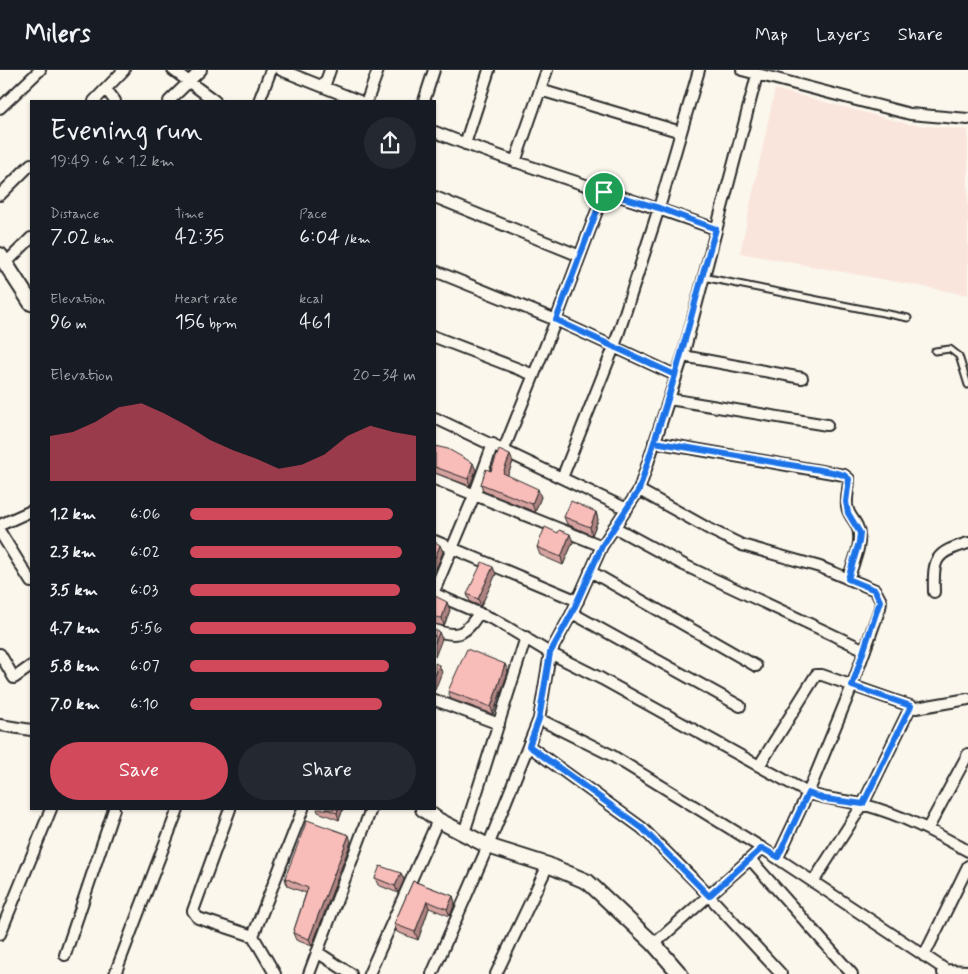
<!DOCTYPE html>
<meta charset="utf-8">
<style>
body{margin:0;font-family:Mynerve,sans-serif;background:#242831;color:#f1f3f6;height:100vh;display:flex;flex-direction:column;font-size:19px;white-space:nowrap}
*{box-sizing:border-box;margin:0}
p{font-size:16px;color:#9ea1a6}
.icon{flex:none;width:28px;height:28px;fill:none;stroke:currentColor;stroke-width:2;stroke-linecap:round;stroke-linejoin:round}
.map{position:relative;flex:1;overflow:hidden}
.drawer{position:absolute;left:30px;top:30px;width:406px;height:710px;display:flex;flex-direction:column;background:#171b24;border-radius:0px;box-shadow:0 1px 4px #0004}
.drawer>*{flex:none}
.pin{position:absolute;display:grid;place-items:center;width:42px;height:42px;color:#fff;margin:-21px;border:2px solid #fff;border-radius:50%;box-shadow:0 1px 5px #0007}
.round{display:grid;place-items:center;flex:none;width:52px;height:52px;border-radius:26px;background:#242831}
.headline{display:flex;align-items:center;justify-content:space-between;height:85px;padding:0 20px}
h1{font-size:28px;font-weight:600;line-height:38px}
.stats{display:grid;grid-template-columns:repeat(3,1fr);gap:8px;height:85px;padding:5px 20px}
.stats div{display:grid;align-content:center}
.stats b{font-size:21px;font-weight:600}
.stats small{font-size:14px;font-weight:400}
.stats p{font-size:14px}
.chart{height:140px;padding:10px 20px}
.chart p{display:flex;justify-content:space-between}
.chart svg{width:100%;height:90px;margin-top:5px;fill:#d1495b;opacity:.7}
.button{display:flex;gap:10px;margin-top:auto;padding:10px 20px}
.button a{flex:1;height:58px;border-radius:30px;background:#d1495b;color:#fff;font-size:20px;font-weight:600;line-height:58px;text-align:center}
.button a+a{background:#242831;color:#f1f3f6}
ul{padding:0 20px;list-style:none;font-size:16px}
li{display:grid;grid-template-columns:80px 60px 1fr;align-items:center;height:38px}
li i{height:12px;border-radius:6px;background:#d1495b}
header{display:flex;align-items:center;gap:30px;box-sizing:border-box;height:70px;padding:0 25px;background:#171b24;border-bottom:1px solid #363941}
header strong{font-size:24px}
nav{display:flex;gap:28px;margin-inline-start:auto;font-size:18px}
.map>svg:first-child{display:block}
</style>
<header>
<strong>Milers</strong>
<nav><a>Map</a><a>Layers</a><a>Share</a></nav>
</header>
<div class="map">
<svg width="968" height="904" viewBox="0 0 968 904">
<rect width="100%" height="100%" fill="#fbf7ec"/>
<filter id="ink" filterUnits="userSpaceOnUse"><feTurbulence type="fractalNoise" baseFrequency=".02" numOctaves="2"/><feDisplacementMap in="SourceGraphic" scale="10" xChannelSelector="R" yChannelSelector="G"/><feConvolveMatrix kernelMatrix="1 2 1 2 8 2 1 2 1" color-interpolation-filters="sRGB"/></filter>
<g filter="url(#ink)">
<path fill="#fae5dd" d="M775,19L908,54L968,60V225L740,183Z"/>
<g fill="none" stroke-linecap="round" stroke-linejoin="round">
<g stroke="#2b2b2b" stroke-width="9">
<path id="service" d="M703,207L908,248
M935,281L950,279L959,286L968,315"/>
</g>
<g stroke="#2b2b2b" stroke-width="14">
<path id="minor" d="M173,0L215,31
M281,0L359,31
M742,0L910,44L968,49
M324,17L330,0
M106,19L115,31
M540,20L681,62
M94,31L124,0
M169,31L201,0
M259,31L271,0
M367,31L378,0
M424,31L434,0
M0,38L40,0
M435,62C527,99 623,125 716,159
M465,74L489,0
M515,92L547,0
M0,125L31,94
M435,127L580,186
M6,193L31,168
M435,201L556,250L675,305
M435,267L534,305
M683,286L802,308
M669,329L827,355
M435,348L627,439
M654,372L844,405L849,409C849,418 846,427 847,436C848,445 854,449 857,456C864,472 853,493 848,509
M504,379L556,250L604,122
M562,408L614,277L659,138L699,0
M435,409L602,476
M639,420L711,460L742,475L820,497L875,520L881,531L880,538L852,616L808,723L778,787
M0,455L31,441
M614,457L684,495L865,580
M0,462L31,512
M435,471L578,531
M590,501L756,596
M435,519L474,426L493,374
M934,522C933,488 935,483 968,473
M435,524L495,550L550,583L602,609L808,723C827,730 846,730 865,735C902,745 934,762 968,781
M572,543L740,636
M435,560C460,569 466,563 479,543
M0,584L14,608L31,596
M435,630L499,654
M539,649L550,583L572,543L602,476L639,420L683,286L757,5
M0,655L31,660
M529,676L642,758L697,813L781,904
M759,696L816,605H822L916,638L968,629
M230,739L193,841L198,848L253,866L275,904
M928,758L968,684
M464,763L526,567
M750,789L762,778L946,900
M813,812L863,734L911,636
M0,864L51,739
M253,866L303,739
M654,874L750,789L852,904
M317,882L351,904
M65,885L114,739
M924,886L968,796
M943,903L946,900L968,901
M115,904L178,739
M309,904L371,739
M369,904L438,750
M432,904L488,776L539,649L611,685L762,778
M496,904L548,795"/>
</g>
<g stroke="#2b2b2b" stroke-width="18">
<path id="secondary" d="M0,185L31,233
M423,739L438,750L488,776L548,795L588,812L654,874L680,904"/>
</g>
<use href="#service" stroke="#fbf7ec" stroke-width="5"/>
<use href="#minor" stroke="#fbf7ec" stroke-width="10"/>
<use href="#secondary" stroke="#fbf7ec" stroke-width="14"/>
</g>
<path fill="#d5a29f" stroke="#2b2b2b" d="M435,376L476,400L470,416L435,403Z
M513,392L507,406L541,427L535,442L483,421L481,414L491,401Z
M596,442L598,450L592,465L567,454L564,447Z
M573,472L563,495L540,485L537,477Z
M496,504L481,536L470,532L467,524Z
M435,526L450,540L444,556L435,554Z
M505,594L508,602L493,644L451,629L448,621Z
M317,739H343L339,750L318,742Z
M351,772L312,876L296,870L293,863L306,823L287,816L285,808Z
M401,803L404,810L398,823L378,815L375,808Z
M413,811L453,826L455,833L450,846L429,838L418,870L397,862L394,854Z"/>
<path fill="#ae8482" stroke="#2b2b2b" d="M510,385L513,392L505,411L503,403Z
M473,393L476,400L470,416L468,409Z
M538,419L541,427L535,442L532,434Z
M596,442L598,450L592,465L590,457Z
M570,464L573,472L563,495L561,487Z
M440,475L443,482L435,501V488Z
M493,497L496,504L481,536L478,529Z
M447,532L450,540L444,556L442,548Z
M439,562L442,569L435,587V573Z
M505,594L508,602L493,644L491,637Z
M439,595L442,602L435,620V606Z
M338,739H343L339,750L337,743Z
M349,765L351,772L312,876L309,869Z
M401,803L404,810L398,823L395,816Z
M453,826L455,833L450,846L447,839Z
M427,831L429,838L418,870L415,862Z"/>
<path fill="#f8bcb9" stroke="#2b2b2b" d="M435,376L448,379L473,393L468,409L435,397Z
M499,380L510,385L503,403L538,419L532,434L481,414L486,399L491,401Z
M571,431L596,442L590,457L564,447Z
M545,457L558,463L559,460L570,464L561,487L537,477Z
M435,472L440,475L435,488Z
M482,492L493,497L478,529L467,524Z
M435,526L447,532L442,548L435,547Z
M435,560L439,562L435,573Z
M467,579L505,594L491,637L448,621Z
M435,593L439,595L435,606Z
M326,739H338L337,743Z
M307,750L349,765L309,869L293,863L308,818L285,808Z
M380,796L401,803L395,816L375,808Z
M413,811L453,826L447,839L427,831L415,862L394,854Z"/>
</g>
<g fill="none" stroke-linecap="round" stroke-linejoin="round" filter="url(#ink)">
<g stroke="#fff" stroke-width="10">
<path id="route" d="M604,122L556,250L675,305L639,420L602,476L572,543L550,583L539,649L529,676L642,758L709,826L762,778L778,787L808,723L825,729L863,734L911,636L852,616L880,531L875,520L848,509L859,472L860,463L848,443L846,432L849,409L844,405L832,402L654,372C679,302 694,230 716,159L659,138L604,122"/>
</g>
<use href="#route" stroke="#1a73e8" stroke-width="6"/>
</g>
</svg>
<div class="pin" style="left:604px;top:122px;background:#1e9e55"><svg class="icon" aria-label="arrive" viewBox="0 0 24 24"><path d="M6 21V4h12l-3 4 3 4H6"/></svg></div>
<section class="drawer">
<div class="headline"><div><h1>Evening run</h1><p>19:49 · 6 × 1.2 km</p></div><a class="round"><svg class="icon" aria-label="share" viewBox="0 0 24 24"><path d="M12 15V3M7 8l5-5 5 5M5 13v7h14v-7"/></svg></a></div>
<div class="stats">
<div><p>Distance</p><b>7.02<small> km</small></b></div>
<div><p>Time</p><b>42:35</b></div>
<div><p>Pace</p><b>6:04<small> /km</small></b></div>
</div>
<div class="stats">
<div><p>Elevation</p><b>96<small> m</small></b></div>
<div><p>Heart rate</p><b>156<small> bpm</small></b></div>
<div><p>kcal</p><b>461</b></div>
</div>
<div class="chart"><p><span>Elevation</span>20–34 m</p>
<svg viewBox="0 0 160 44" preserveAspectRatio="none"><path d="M0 44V22L10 20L20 15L30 8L40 6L50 11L60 17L70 24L80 29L90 33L100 38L110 36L120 31L130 22L140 17L150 20L160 22V44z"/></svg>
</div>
<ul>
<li><b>1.2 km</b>6:06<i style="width:90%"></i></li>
<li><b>2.3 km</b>6:02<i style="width:94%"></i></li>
<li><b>3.5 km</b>6:03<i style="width:93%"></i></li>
<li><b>4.7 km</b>5:56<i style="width:100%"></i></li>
<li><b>5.8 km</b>6:07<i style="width:88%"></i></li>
<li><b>7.0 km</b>6:10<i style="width:85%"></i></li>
</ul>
<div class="button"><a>Save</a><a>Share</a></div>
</section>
</div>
